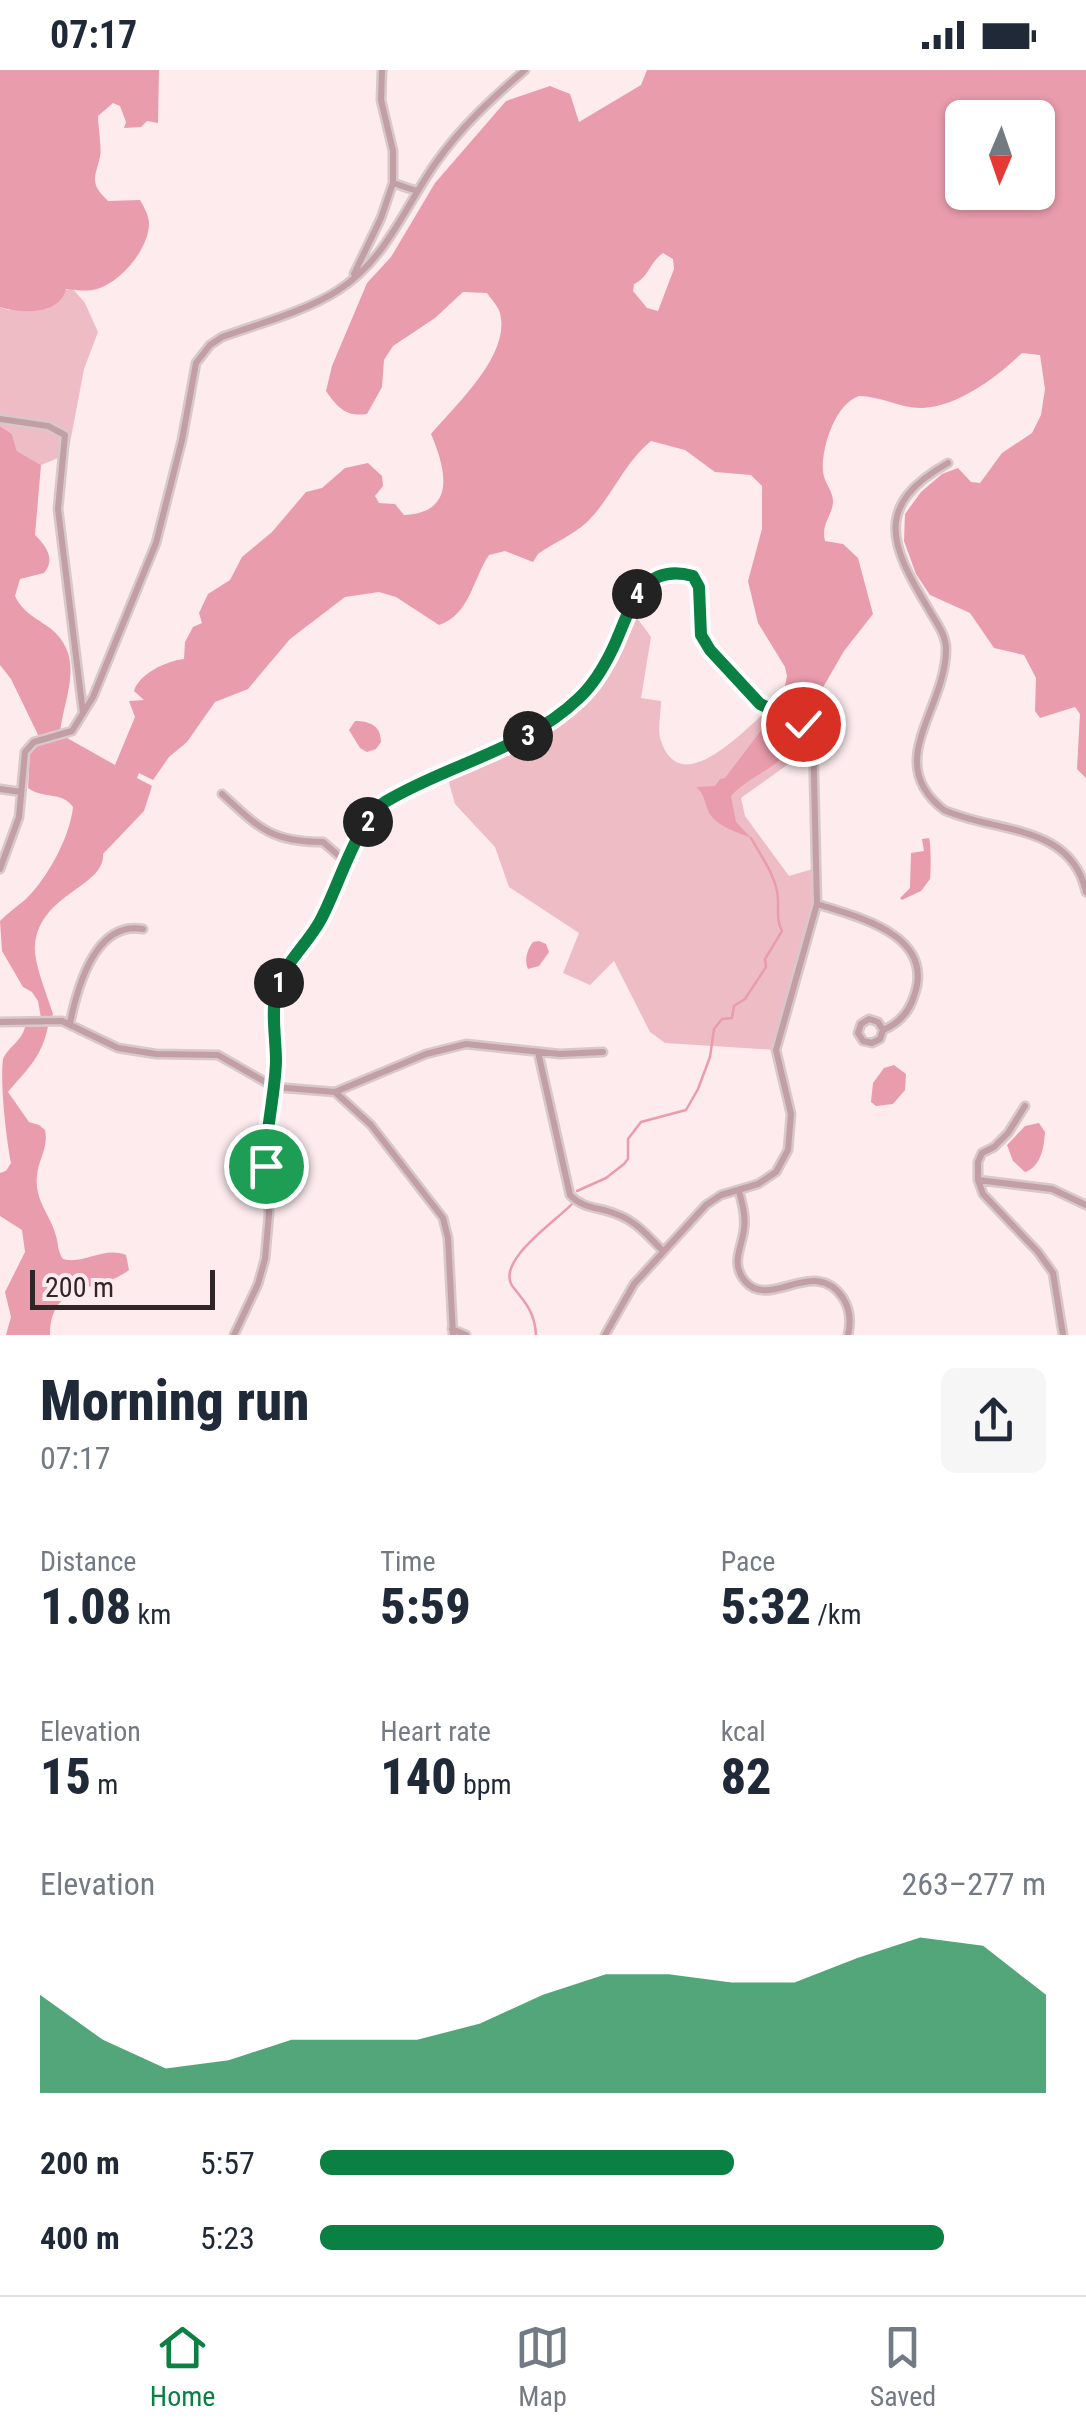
<!DOCTYPE html>
<meta charset="utf-8">
<style>
body{margin:0;font-family:"Roboto Condensed",sans-serif;background:#f6f6f7;color:#1f2937;height:100vh;display:flex;flex-direction:column;font-size:38px;white-space:nowrap}
*{box-sizing:border-box;margin:0}
p{font-size:32px;color:#747a83}
.icon{flex:none;width:55px;height:55px;fill:none;stroke:currentColor;stroke-width:2;stroke-linecap:round;stroke-linejoin:round}
.map{position:relative;height:1265px;overflow:hidden}
.sheet{display:flex;flex-direction:column;background:#fff;flex:1}
.sheet>*{flex:none}
.needle{width:65px;rotate:182deg}
.controls{position:absolute;left:945px;top:30px;display:grid;gap:20px}
.controls a{display:grid;place-items:center;width:110px;height:110px;border-radius:15px;background:#fff;box-shadow:0 2px 8px #0004;font-size:50px}
.scale{position:absolute;left:30px;bottom:25px;width:185px;box-sizing:border-box;padding-left:10px;border:5px solid #302628;border-top:0;font-size:28px;line-height:35px;white-space:nowrap;color:#302628;-webkit-text-stroke:8px #fdebee;paint-order:stroke}
.pin{position:absolute;display:grid;place-items:center;width:85px;height:85px;color:#fff;margin:-42px;border:5px solid #fff;border-radius:50%;box-shadow:0 2px 10px #0007}
.km{position:absolute;width:50px;height:50px;margin:-25px;border-radius:50%;background:#222;color:#fff;font-size:28px;line-height:50px;text-align:center}
.round{display:grid;place-items:center;flex:none;width:105px;height:105px;border-radius:15px;background:#f6f6f7}
.summary{display:flex;align-items:center;justify-content:space-between;height:170px;padding:0 40px}
h1{font-size:55px;font-weight:800;line-height:75px}
.metrics{display:grid;grid-template-columns:repeat(3,1fr);gap:15px;height:170px;padding:10px 40px}
.metrics div{display:grid;align-content:center}
.metrics b{font-size:50px;font-weight:800}
.metrics small{font-size:28px;font-weight:400}
.metrics p{font-size:28px}
.chart{height:280px;padding:20px 40px}
.chart p{display:flex;justify-content:space-between}
.chart svg{width:100%;height:180px;margin-top:10px;fill:#0b8043;opacity:.7}
ul{padding:0 40px;list-style:none;font-size:32px}
li{display:grid;grid-template-columns:160px 120px 1fr;align-items:center;height:75px}
li i{height:25px;border-radius:12px;background:#0b8043}
.status{display:flex;justify-content:space-between;align-items:center;height:70px;padding:0 50px;background:#fff;direction:ltr}
.status svg{height:28px;fill:currentColor}
.tabs{display:flex;justify-content:space-around;align-items:center;height:140px;border-top:2px solid #e0e1e3;background:#fff;font-size:28px;color:#747a83}
.tabs a{display:grid;justify-items:center;gap:5px}
.tabs .active{color:#0b8043}
.map>svg:first-child{display:block}
</style>
<div class="status"><b>07:17</b><svg viewBox="0 0 49 12"><path d="M0 12V9h3v3zM5 12V6h3v6zM10 12V3h3v9zM15 12V0h3v12zM26 1h20v11H26zM47 4h2v5h-2z"/></svg></div>
<div class="map">
<svg width="1086" height="1265" viewBox="0 0 1086 1265">
<rect width="100%" height="100%" fill="#fdebee"/>
<path fill="#eebcc5" d="M72,218L85,233L98,262L84,299L69,378L58,388L41,395L17,381L12,364L0,356V237L8,240Z
M629,537L651,567L641,628L661,631C661,643 657,660 661,671C681,731 745,659 769,639L809,658L794,690L741,728L745,746L789,806L816,798L817,834L776,980L665,973L650,962L614,891L590,915L563,903L579,863L509,817L495,777L455,734L446,702L552,652L601,603Z"/>
<path fill="#e99cac" fill-rule="evenodd" d="M0,0H159L158,53L147,51L141,57L124,58L126,52L120,36L113,33L98,46C98,56 102,79 100,87C95,108 89,113 108,131L140,130C144,137 148,144 149,152C150,178 121,212 97,219C85,222 77,220 66,219C60,245 22,244 0,237Z
M647,0H1086V708L1077,699L1080,644L1075,637L1040,648L1035,641L1036,608L1024,585L994,578L970,543L930,525L916,504L904,471L905,444L921,422L942,404L958,398L971,412L980,413L1002,383L1032,363L1041,345L1045,319L1040,285L1022,283C997,307 959,336 923,338C902,339 881,326 859,326C835,334 821,378 823,402C824,413 834,422 833,433C831,448 821,454 825,471L843,474L858,488L873,544L844,581L811,638L806,643L787,641L784,649L795,655L798,663C789,696 753,702 731,726L736,752L751,768C739,763 720,757 712,747C704,737 707,726 696,717L715,716L720,709L725,708L772,646H779L787,606L785,597L758,553L748,511L762,459V416L751,405L715,402L685,380L651,371C623,394 612,428 586,453C573,465 553,473 538,484L533,492L505,481L489,485C473,508 470,545 439,555L396,527L379,522L345,527L290,569L248,619L215,632L187,672L169,687L153,710L139,703L137,708L152,716L144,741L103,784C105,817 40,823 35,875C33,892 48,927 53,944L52,948H41L38,931L32,922L23,917L2,881L0,851C8,843 16,837 25,830C47,809 70,767 73,737C62,721 42,729 28,718L30,681L41,671L11,609L0,595V356L12,364L17,381L41,395L35,465C46,476 56,489 44,503L20,509L15,526C22,542 36,548 50,558C88,588 62,631 60,664L115,695L135,647L129,631L144,630L134,621C139,604 166,591 184,589L185,572L193,557L202,553L199,543L208,524L230,510L242,487L272,462L306,422L322,418L345,398L368,393L382,406L383,416L375,426L379,433L395,434L404,445C457,443 446,399 431,364C456,334 511,285 500,243C498,236 491,229 487,223L463,222L435,248L393,276L384,290L382,317L367,344C346,347 338,338 326,321L332,296L367,213L391,187L435,113L506,31L550,16L570,24L579,52L641,15ZM962,48H1038V122H962ZM663,183L673,189L674,199L658,241L647,238L633,221L634,214C649,207 650,192 663,183Z
M355,651C370,651 381,656 381,672L376,679L367,682L360,678L349,660Z
M929,768C931,773 931,803 930,809L921,821L902,830L900,828L910,818L911,783L924,781L922,769Z
M539,871L546,874L549,882L539,896L528,899C524,890 527,880 533,872Z
M48,956C42,988 26,1000 8,1022L29,1052L39,1055L45,1060C49,1077 38,1090 37,1106C34,1130 51,1146 56,1166C59,1176 57,1180 63,1189C84,1195 103,1176 126,1185L129,1200C98,1224 51,1209 50,1265H6L11,1247L5,1222L25,1182L22,1160L0,1146V1103L6,1101L11,1093C6,1067 0,1014 3,989C9,976 21,972 25,957Z
M894,995L906,1004L905,1020L893,1034L876,1036L871,1032L873,1013L884,998Z
M1039,1053L1045,1062C1044,1077 1041,1097 1025,1102L1013,1091L1007,1075L1025,1056Z"/>
<g fill="none" stroke-linecap="round" stroke-linejoin="round">
<path stroke="#e99cac" stroke-width="2.5" d="M577,1121L606,1108L624,1094L628,1089V1069L641,1052L686,1040L698,1019L710,987L714,959L722,949L732,948L734,936L745,929L766,897L765,889L782,861C775,848 780,835 777,821C773,802 761,786 751,768
M536,1265C535,1243 526,1233 513,1217C494,1192 556,1151 572,1134"/>
<g stroke="#d8c8ca" stroke-width="11">
<path id="street" d="M393,113L417,121
M354,204L381,148L393,113V81L381,30L382,0
M0,349L48,356L65,365L58,439L83,643
M948,393C873,435 890,475 928,538C935,551 946,564 946,579C946,640 882,692 944,740C994,763 1071,753 1086,822
M0,719L21,722
M222,724C259,758 271,772 323,772L346,792
M0,799L19,747L25,682L34,672L72,661L93,627L156,473L182,370L196,293L210,275L222,267C258,254 306,241 337,221C386,190 403,140 435,94C460,58 491,29 525,0
M817,834C858,847 936,865 914,926C909,942 898,954 883,960L880,969L872,973L863,971L858,963L861,954L869,949L878,952L883,960
M0,952L62,951L118,978L156,984L218,985L274,1017L335,1022L426,984L466,974L560,984L603,982
M70,953C77,919 95,851 143,859
M538,982L570,1125C583,1139 599,1137 616,1144C636,1151 648,1166 662,1180
M335,1022L371,1055L443,1148L448,1168L453,1265
M1025,1036L1008,1063L994,1077L982,1083L978,1092V1110L1052,1119L1086,1135
M978,1110L983,1124L1038,1182L1053,1203L1063,1265
M739,1121C742,1133 746,1146 744,1159C742,1178 730,1193 745,1211C769,1241 815,1185 843,1228C850,1239 851,1252 848,1265
M452,1259L466,1265
M234,1265L258,1214L265,1189L269,1144L265,1069L274,1017L276,924L282,906L320,851L374,741L438,705L530,665L552,652L583,624L601,603L629,537L644,516L654,509L672,504L693,506C706,530 693,559 711,581C725,598 742,620 760,633C776,646 802,646 813,665L817,834L776,980L791,1044L788,1080L776,1102L758,1114L721,1125L706,1135L634,1214L605,1265"/>
</g>
<use href="#street" stroke="#c29fa5" stroke-width="6"/>
</g>
<g fill="none" stroke-linecap="round" stroke-linejoin="round">
<g stroke="#fff" stroke-width="20">
<path id="route" d="M266,1096C265,1060 275,1027 276,991C276,969 271,943 276,922C282,895 307,875 320,851C337,821 357,750 385,732C448,694 525,680 579,628C594,614 604,597 613,578C630,542 639,491 693,506L699,517L701,565L710,580L760,634L803,654"/>
</g>
<use href="#route" stroke="#0b8043" stroke-width="12"/>
</g>
</svg>
<div class="controls">
<a><svg class="needle" viewBox="-14 -14 28 28"><path d="M0-13l5 13h-10z" fill="#e53935"/><path d="M0 13l5-13h-10z" fill="#747a83"/></svg></a>
</div>
<div class="scale">200 m</div>
<div class="pin" style="left:266px;top:1096px;background:#1e9e55"><svg class="icon" aria-label="arrive" viewBox="0 0 24 24"><path d="M6 21V4h12l-3 4 3 4H6"/></svg></div>
<div class="pin" style="left:803px;top:654px;background:#d93025"><svg class="icon" aria-label="check" viewBox="0 0 24 24"><path d="M5 12l5 5 9-10"/></svg></div>
<b class="km" style="left:279px;top:913px">1</b>
<b class="km" style="left:368px;top:752px">2</b>
<b class="km" style="left:528px;top:666px">3</b>
<b class="km" style="left:637px;top:524px">4</b>
</div>
<section class="sheet">
<div class="summary"><div><h1>Morning run</h1><p>07:17</p></div><a class="round"><svg class="icon" aria-label="share" viewBox="0 0 24 24"><path d="M12 15V3M7 8l5-5 5 5M5 13v7h14v-7"/></svg></a></div>
<div class="metrics">
<div><p>Distance</p><b>1.08<small> km</small></b></div>
<div><p>Time</p><b>5:59</b></div>
<div><p>Pace</p><b>5:32<small> /km</small></b></div>
</div>
<div class="metrics">
<div><p>Elevation</p><b>15<small> m</small></b></div>
<div><p>Heart rate</p><b>140<small> bpm</small></b></div>
<div><p>kcal</p><b>82</b></div>
</div>
<div class="chart"><p><span>Elevation</span>263–277 m</p>
<svg viewBox="0 0 160 44" preserveAspectRatio="none"><path d="M0 44V20L10 31L20 38L30 36L40 31L50 31L60 31L70 27L80 20L90 15L100 15L110 17L120 17L130 11L140 6L150 8L160 20V44z"/></svg>
</div>
<ul>
<li><b>200 m</b>5:57<i style="width:57%"></i></li>
<li><b>400 m</b>5:23<i style="width:86%"></i></li>
</ul>
</section>
<nav class="tabs">
<a class="active"><svg class="icon" aria-label="home" viewBox="0 0 24 24"><path d="M3 11l9-7 9 7M6 9v11h12V9"/></svg>Home</a>
<a><svg class="icon" aria-label="map" viewBox="0 0 24 24"><path d="M3 6l6-2 6 2 6-2v14l-6 2-6-2-6 2zM9 4v14M15 6v14"/></svg>Map</a>
<a><svg class="icon" aria-label="saved" viewBox="0 0 24 24"><path d="M7 4h10v16l-5-4-5 4z"/></svg>Saved</a>
</nav>
